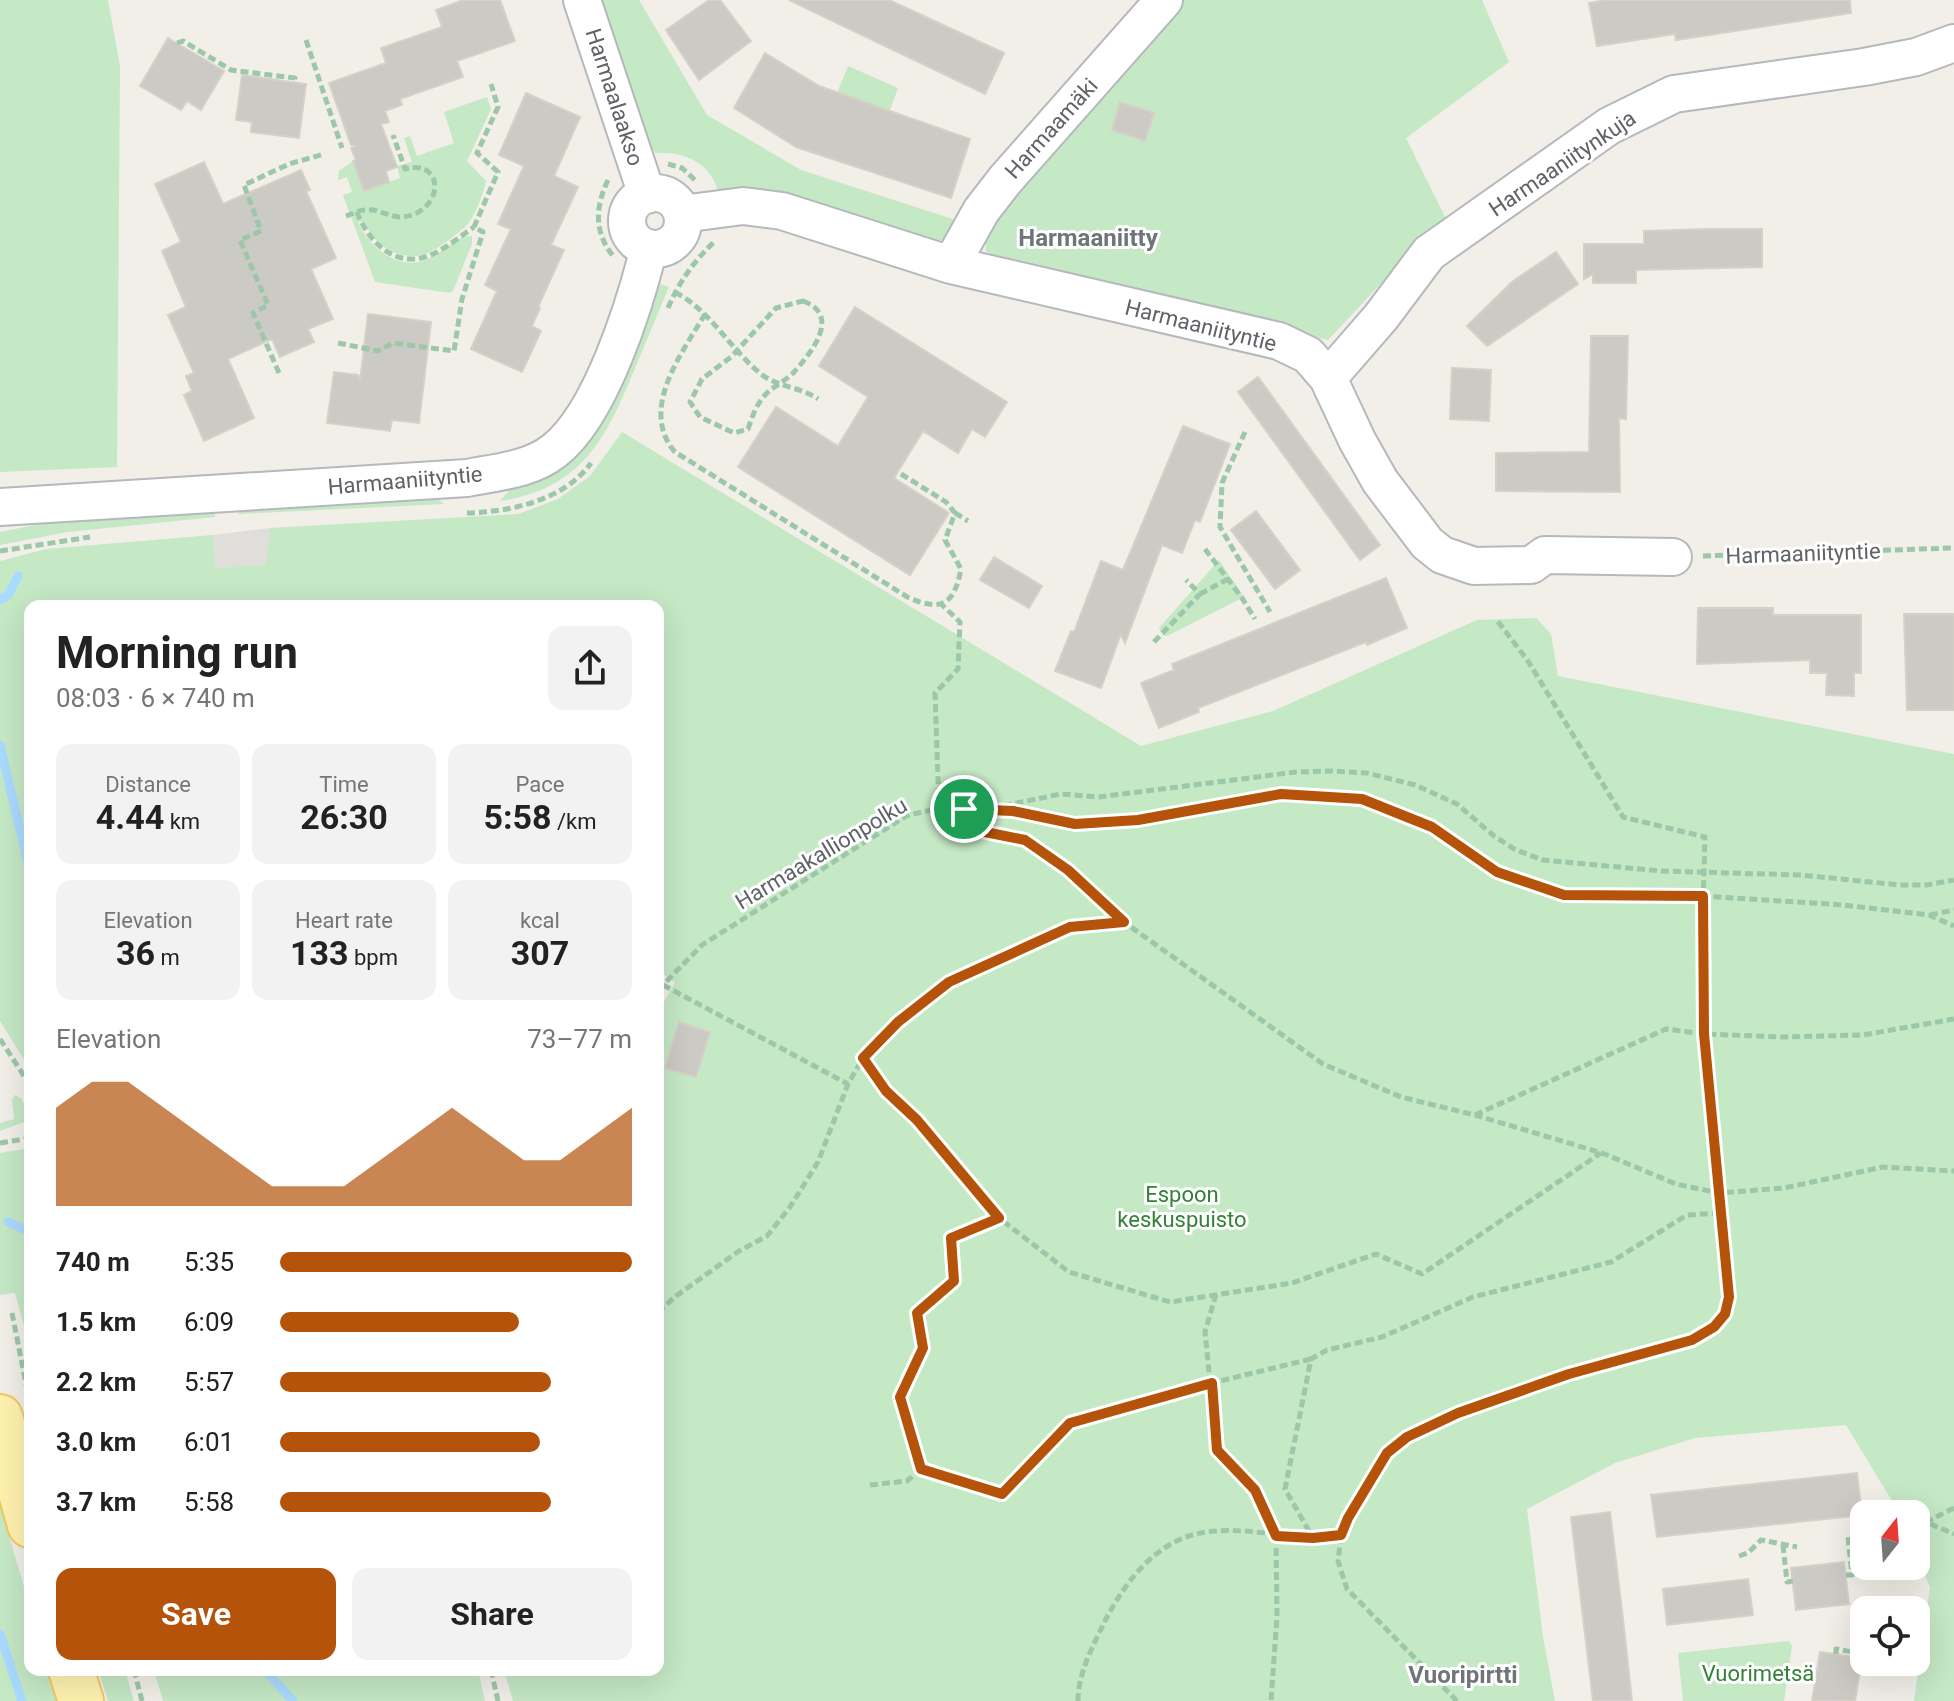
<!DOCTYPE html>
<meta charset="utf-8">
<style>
body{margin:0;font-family:Roboto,sans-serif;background:#f2f2f2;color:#222;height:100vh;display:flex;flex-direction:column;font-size:30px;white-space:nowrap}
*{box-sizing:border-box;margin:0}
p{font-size:26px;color:#767676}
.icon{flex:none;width:44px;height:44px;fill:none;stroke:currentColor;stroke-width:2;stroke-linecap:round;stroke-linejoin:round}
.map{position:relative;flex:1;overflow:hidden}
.panel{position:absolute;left:24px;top:600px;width:640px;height:1076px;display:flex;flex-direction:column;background:#fff;border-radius:16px;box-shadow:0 8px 32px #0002}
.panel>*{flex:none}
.needle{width:52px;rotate:17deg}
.fabs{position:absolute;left:1850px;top:1500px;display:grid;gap:16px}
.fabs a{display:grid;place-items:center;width:80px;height:80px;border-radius:16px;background:#fff;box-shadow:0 8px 32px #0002;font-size:40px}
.pin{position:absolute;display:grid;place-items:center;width:68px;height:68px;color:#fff;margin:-34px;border:4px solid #fff;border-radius:50%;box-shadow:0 2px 8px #0007}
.round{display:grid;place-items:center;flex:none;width:84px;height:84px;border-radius:16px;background:#f2f2f2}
.summary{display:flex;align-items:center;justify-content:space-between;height:136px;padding:0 32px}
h1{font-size:44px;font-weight:700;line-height:60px}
.stats{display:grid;grid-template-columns:repeat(3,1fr);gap:12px;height:136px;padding:8px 32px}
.stats div{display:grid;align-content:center;border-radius:16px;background:#f2f2f2;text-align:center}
.stats b{font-size:34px;font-weight:700}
.stats small{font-size:22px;font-weight:400}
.stats p{font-size:22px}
.chart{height:224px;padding:16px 32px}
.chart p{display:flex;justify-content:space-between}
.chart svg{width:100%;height:144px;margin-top:8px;fill:#b45309;opacity:.7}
.button{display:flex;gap:16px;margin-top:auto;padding:16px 32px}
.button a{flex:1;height:92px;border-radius:16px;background:#b45309;color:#fff;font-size:32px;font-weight:700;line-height:92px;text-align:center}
.button a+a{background:#f2f2f2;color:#222}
ul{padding:0 32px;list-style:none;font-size:26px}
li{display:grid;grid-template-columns:128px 96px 1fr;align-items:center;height:60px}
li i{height:20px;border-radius:10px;background:#b45309}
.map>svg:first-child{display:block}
</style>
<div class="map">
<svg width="1954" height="1701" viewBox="0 0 1954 1701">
<rect width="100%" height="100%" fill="#f1efe8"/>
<path fill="#e0deda" d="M270,528L267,565L215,568L213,535Z"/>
<path fill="#c5e8c5" d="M0,0H108L120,66L117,467L0,472Z
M601,0H639L707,115L801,170L959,221C952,238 943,241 926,243L719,194C712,164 686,151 655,153L647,140Z
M1180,0H1482L1509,62L1406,138L1447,221L1419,243L1328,340L1005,264L986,251L985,229Z
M848,66L898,88L890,110L837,93Z
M487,97L491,109L467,161L486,181C483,194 475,217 466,226C456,235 437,250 425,254C401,262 372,245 365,222H358C369,248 399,272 428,259C443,253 456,235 472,236V244L453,291L450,293L375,282L343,195L352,192L347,177L338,180L339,171L353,161L364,191L400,178L397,166L412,162L404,138L410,136L417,156L454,143L444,112Z
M660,284L669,287C657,316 645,344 633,373C605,441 580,489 500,501L513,486L601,419Z
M622,432L1141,746L1273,711L1477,620L1536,618L1551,634L1558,676L1954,754V1701H1914L1930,1587L1916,1553V1514H1900L1846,1425L1695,1438L1615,1463L1527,1509L1543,1637L1555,1701H513L504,1670H658V1012L675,983L662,973L658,976V606H30V1069L0,1021V561L46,549L213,535L215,568L266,565L270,528L518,514L558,499L590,476Z
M432,494L444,504L239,514V503Z
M216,504L215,517L68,532L0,545V532L66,519Z
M1219,560L1244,597L1167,636L1163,635L1159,628Z
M15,1095L21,1098L29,1114L27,1121L0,1131V1123L14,1119L12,1100Z
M30,1148V1348L15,1293L0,1295V1153Z
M0,1505L30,1607V1670H49L58,1701H0Z
M1789,1641L1792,1646L1784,1701H1683L1678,1653Z
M98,1670H125L134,1701H108Z
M154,1670H478L485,1701H163Z"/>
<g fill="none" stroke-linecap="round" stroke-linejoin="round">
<path stroke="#aadaff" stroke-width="9" d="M0,600L8,595L18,576
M0,745L30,872
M8,1222L30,1232
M0,1634L22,1701
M265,1670L293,1701"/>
</g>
<path fill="#cccac5" stroke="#d6d1c6" stroke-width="2" d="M463,0H500L515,41L457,61L463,77L400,99L402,105L385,111L389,122L381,124L397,167L386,171L389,182L364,191L353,161L356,160L351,148L355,146L351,145L329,83L386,63L381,48L442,27L436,10Z
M709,0H720L751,41L699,80L666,30Z
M789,0H889L1004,53L985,94Z
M1606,0H1850L1851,13L1676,40L1675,34L1597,46L1589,3Z
M168,38L224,71L201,110L187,101L181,110L140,86Z
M765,53L819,86L970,139L951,198L796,147L734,108Z
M242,75L306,84L299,138L251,132L252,122L236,120Z
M526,93L580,117L554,176L578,187L551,245L564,250L538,307L540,308L532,326L541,331L522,372L471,349L497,291L485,285L511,229L498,224L524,166L499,155Z
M1120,102L1154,113L1145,141L1112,130Z
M204,162L223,204L301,170L310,190L306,191L336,258L311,269L333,319L308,329L314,342L280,357L272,339L228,359L254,418L204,441L184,395L192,391L186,376L194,373L168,315L186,307L162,251L181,242L155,184Z
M1710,229H1762V267L1636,270V283H1593V274L1584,279V244H1644V231Z
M1556,252L1578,284L1487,346L1467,326L1513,281Z
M855,307L1007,402L985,437L972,429L958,453L923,431L894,478L949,513L910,575L738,467L776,407L838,446L868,397L819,366Z
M368,314L431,322L419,423L392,420L390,431L327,423L334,372L358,375L360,381Z
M1591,336H1628L1626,419L1619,418L1620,492L1496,491V453L1589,452Z
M1452,368L1491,370L1489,421L1450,419Z
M1258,377L1380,545L1360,560L1238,392Z
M1183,426L1230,444L1200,522L1195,520L1182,553L1162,545L1125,643L1121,634L1101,688L1055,671L1071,631L1074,632L1101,561L1123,570Z
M1256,511L1300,570L1275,589L1231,530Z
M994,557L1042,586L1029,608L980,580Z
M1386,578L1407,628L1367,645L1366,642L1198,708L1199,712L1159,728L1141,683L1174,670L1172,664Z
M1698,608H1773V615H1861V673H1854V696L1826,695L1827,673H1810V660L1697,664Z
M1904,614H1954V710H1907Z
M679,1022L710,1032L696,1077L665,1068Z
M1857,1473L1862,1515L1657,1537L1651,1495Z
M1610,1512L1622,1610L1632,1701H1593L1571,1517Z
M1844,1562L1849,1604L1796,1610L1791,1568Z
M1748,1579L1753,1615L1667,1625L1663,1589Z
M1820,1652L1862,1658L1855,1701H1812Z"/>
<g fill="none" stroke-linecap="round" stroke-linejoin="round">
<g stroke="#b5b8bc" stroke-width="40">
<path id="minor" d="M582,0L647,195
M627 221a28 28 0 1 1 56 0a28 28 0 1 1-56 0Z
M682,214L743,206L782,211L951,265L1279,341L1308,355L1328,378L1357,440L1380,481L1427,543L1442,555L1474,566L1531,565L1545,555L1673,557
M951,265L981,211L1005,180L1164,0
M1328,378L1381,317L1429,253L1609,126L1674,94L1864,67L1916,57L1954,43
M0,507L467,478C497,472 530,470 554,451C601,415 635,304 649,248"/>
</g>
<g stroke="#f2c960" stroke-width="48">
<path id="major" d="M0,1417L30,1525
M71,1670L81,1701"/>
</g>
<path stroke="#9cc7a9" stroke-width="5" stroke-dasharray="8 4" stroke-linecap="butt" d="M306,40L342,148
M177,43L183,41L231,70L295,78L294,82
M668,164L682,168L696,181
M608,180C595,207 594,232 613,256
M357,212C367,239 392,267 425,257C442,252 459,237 474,227
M346,216C352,214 359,210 365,210C383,208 393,223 415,214C446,199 439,159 405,169L393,135
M675,292C711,311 730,349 761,374C777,387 801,387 818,399
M803,301C841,315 813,351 794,372C786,381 773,386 765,395C756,405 752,417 748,429L734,433L700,417L690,402L702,379L731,357L776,308Z
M668,308C679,282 694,261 715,241
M705,314C683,352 638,409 675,452L909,598C943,612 954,604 961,569L945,540L955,513L946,502L898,472
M338,343L378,351L393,343L454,351L462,299L483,232L474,227L498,172L477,153L498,107L491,84
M279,373L253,313L268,305L240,240L261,231L244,185L289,164L324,154
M1245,432L1222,483L1220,527L1270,612
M467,513C510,512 565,500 591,463
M955,513L968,521
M1205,549L1242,598L1255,619
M0,551L90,537
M1703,556L1954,548
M1200,594L1228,579
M1154,642L1200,594L1186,580
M939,808L935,693L958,669L960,622L941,604
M992,808L1061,794L1098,797L1296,772L1331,771L1367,773L1415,785L1457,804L1494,836L1516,850L1543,860L1661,871L1801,875L1900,885H1927L1954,880
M964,810L975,830L1025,840L1068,870L1123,922
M1930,915L1954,910
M663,985L848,1084
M658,990L702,945L906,816L939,808L1013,811L1075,824L1138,820L1281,794L1362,799L1432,827L1497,872L1564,895L1703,896L1843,905L1929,915L1954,926
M0,1039L30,1085
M863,1058L886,1091L917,1120L999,1218L1069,1272L1170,1302L1292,1283L1376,1254L1422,1274L1601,1153
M1475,1115L1666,1029L1704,1034L1783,1037L1863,1035L1954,1019
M0,1143L30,1138
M1216,1294L1205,1332L1217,1450L1255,1490L1276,1536L1277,1617L1271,1701
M658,1312L676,1296L739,1251L767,1236L790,1207L818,1162L848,1084L863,1058L898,1022L949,982L1070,927L1124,922L1323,1064L1401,1097L1475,1115L1602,1153L1676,1184L1719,1193L1784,1188L1883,1167L1954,1171
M12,1313L28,1394
M921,1469L900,1397L923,1348L917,1313L954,1281L951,1238L999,1218
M870,1485L907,1481L921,1469L1002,1494L1070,1423L1166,1394L1311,1359
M1954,1508L1926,1522L1954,1534
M1916,1527L1926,1522
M1341,1535L1313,1538L1285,1489L1311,1359L1327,1350L1382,1337L1473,1297L1611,1262L1687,1215L1722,1213
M1783,1545L1787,1582L1793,1581
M1739,1556L1748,1553L1761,1540L1797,1547
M1846,1575H1852L1848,1537
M1836,1654V1649L1864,1654
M134,1670L142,1701
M491,1670L498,1701
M1078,1701C1078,1673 1093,1646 1105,1621C1125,1582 1156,1541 1201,1533C1237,1526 1277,1536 1312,1538
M1457,1701L1347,1589L1338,1561L1341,1535L1348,1518L1387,1453L1407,1437L1458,1413L1569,1374L1692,1340L1714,1327L1725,1314L1729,1297L1704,1034L1702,942L1705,837L1623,817L1528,661L1496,619"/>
<use href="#minor" stroke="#fff" stroke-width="36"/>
<use href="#major" stroke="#fff2af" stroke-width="44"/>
</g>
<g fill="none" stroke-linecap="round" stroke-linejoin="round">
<g stroke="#fff" stroke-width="16">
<path id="route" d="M1281,794L1362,799L1432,827L1497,872L1564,895L1703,896L1704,1034L1729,1297L1725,1314L1714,1327L1692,1340L1569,1374L1458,1413L1407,1437L1387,1453L1348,1518L1341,1535L1313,1538L1276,1536L1255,1490L1217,1450L1212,1383L1070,1423L1002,1494L921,1469L900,1397L923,1348L917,1313L954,1281L951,1238L999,1218L917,1120L886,1091L863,1058L898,1022L949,982L1070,927L1124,922L1068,870L1025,840L975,830L964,809L1013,811L1075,824L1138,820Z"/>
</g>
<use href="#route" stroke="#b45309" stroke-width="10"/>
</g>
<g text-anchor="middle" stroke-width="6" stroke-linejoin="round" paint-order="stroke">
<g font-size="22" fill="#5f6368" stroke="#fff">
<text transform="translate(615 97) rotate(72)" y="8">Harmaalaakso</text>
<text transform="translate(1051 128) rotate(-48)" y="8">Harmaamäki</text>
<text transform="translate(1562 163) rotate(-34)" y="8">Harmaaniitynkuja</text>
<text transform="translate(1201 325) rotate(14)" y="8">Harmaaniityntie</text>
<text transform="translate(405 480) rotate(-5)" y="8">Harmaaniityntie</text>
<text transform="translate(1803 553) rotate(-2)" y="8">Harmaaniityntie</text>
<text transform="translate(821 853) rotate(-31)" y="8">Harmaakallionpolku</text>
</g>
<g font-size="22" fill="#348238" stroke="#fff">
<text x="1182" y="1202">Espoon<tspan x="1182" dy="25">keskuspuisto</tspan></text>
<text x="1758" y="1681">Vuorimetsä</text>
</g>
<g font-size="24" font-weight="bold" fill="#70757a" stroke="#fff">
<text x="1088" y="246">Harmaaniitty</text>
<text x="1463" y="1683">Vuoripirtti</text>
</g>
</g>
</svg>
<div class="fabs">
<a><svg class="needle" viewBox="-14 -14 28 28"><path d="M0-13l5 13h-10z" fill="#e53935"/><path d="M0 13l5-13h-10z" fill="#767676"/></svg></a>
<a><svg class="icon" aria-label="locate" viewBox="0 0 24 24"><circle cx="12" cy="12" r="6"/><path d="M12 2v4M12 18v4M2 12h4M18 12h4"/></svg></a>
</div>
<div class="pin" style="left:964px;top:809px;background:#1e9e55"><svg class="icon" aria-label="arrive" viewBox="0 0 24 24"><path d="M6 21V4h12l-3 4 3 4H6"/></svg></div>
<section class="panel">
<div class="summary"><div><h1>Morning run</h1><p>08:03 · 6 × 740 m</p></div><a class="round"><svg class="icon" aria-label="share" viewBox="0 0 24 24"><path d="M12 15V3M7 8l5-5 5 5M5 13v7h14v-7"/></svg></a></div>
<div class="stats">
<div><p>Distance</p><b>4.44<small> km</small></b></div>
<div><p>Time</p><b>26:30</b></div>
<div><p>Pace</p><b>5:58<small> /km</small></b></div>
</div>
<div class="stats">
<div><p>Elevation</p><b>36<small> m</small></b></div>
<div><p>Heart rate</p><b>133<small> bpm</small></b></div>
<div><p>kcal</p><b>307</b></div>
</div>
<div class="chart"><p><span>Elevation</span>73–77 m</p>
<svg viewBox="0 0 160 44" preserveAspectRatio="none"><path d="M0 44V14L10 6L20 6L30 14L40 22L50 30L60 38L70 38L80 38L90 30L100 22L110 14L120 22L130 30L140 30L150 22L160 14V44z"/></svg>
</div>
<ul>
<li><b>740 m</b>5:35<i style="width:100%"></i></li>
<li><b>1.5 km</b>6:09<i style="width:68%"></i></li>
<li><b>2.2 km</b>5:57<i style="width:77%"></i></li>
<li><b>3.0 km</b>6:01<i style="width:74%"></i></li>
<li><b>3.7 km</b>5:58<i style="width:77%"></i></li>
</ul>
<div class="button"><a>Save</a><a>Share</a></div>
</section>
</div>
